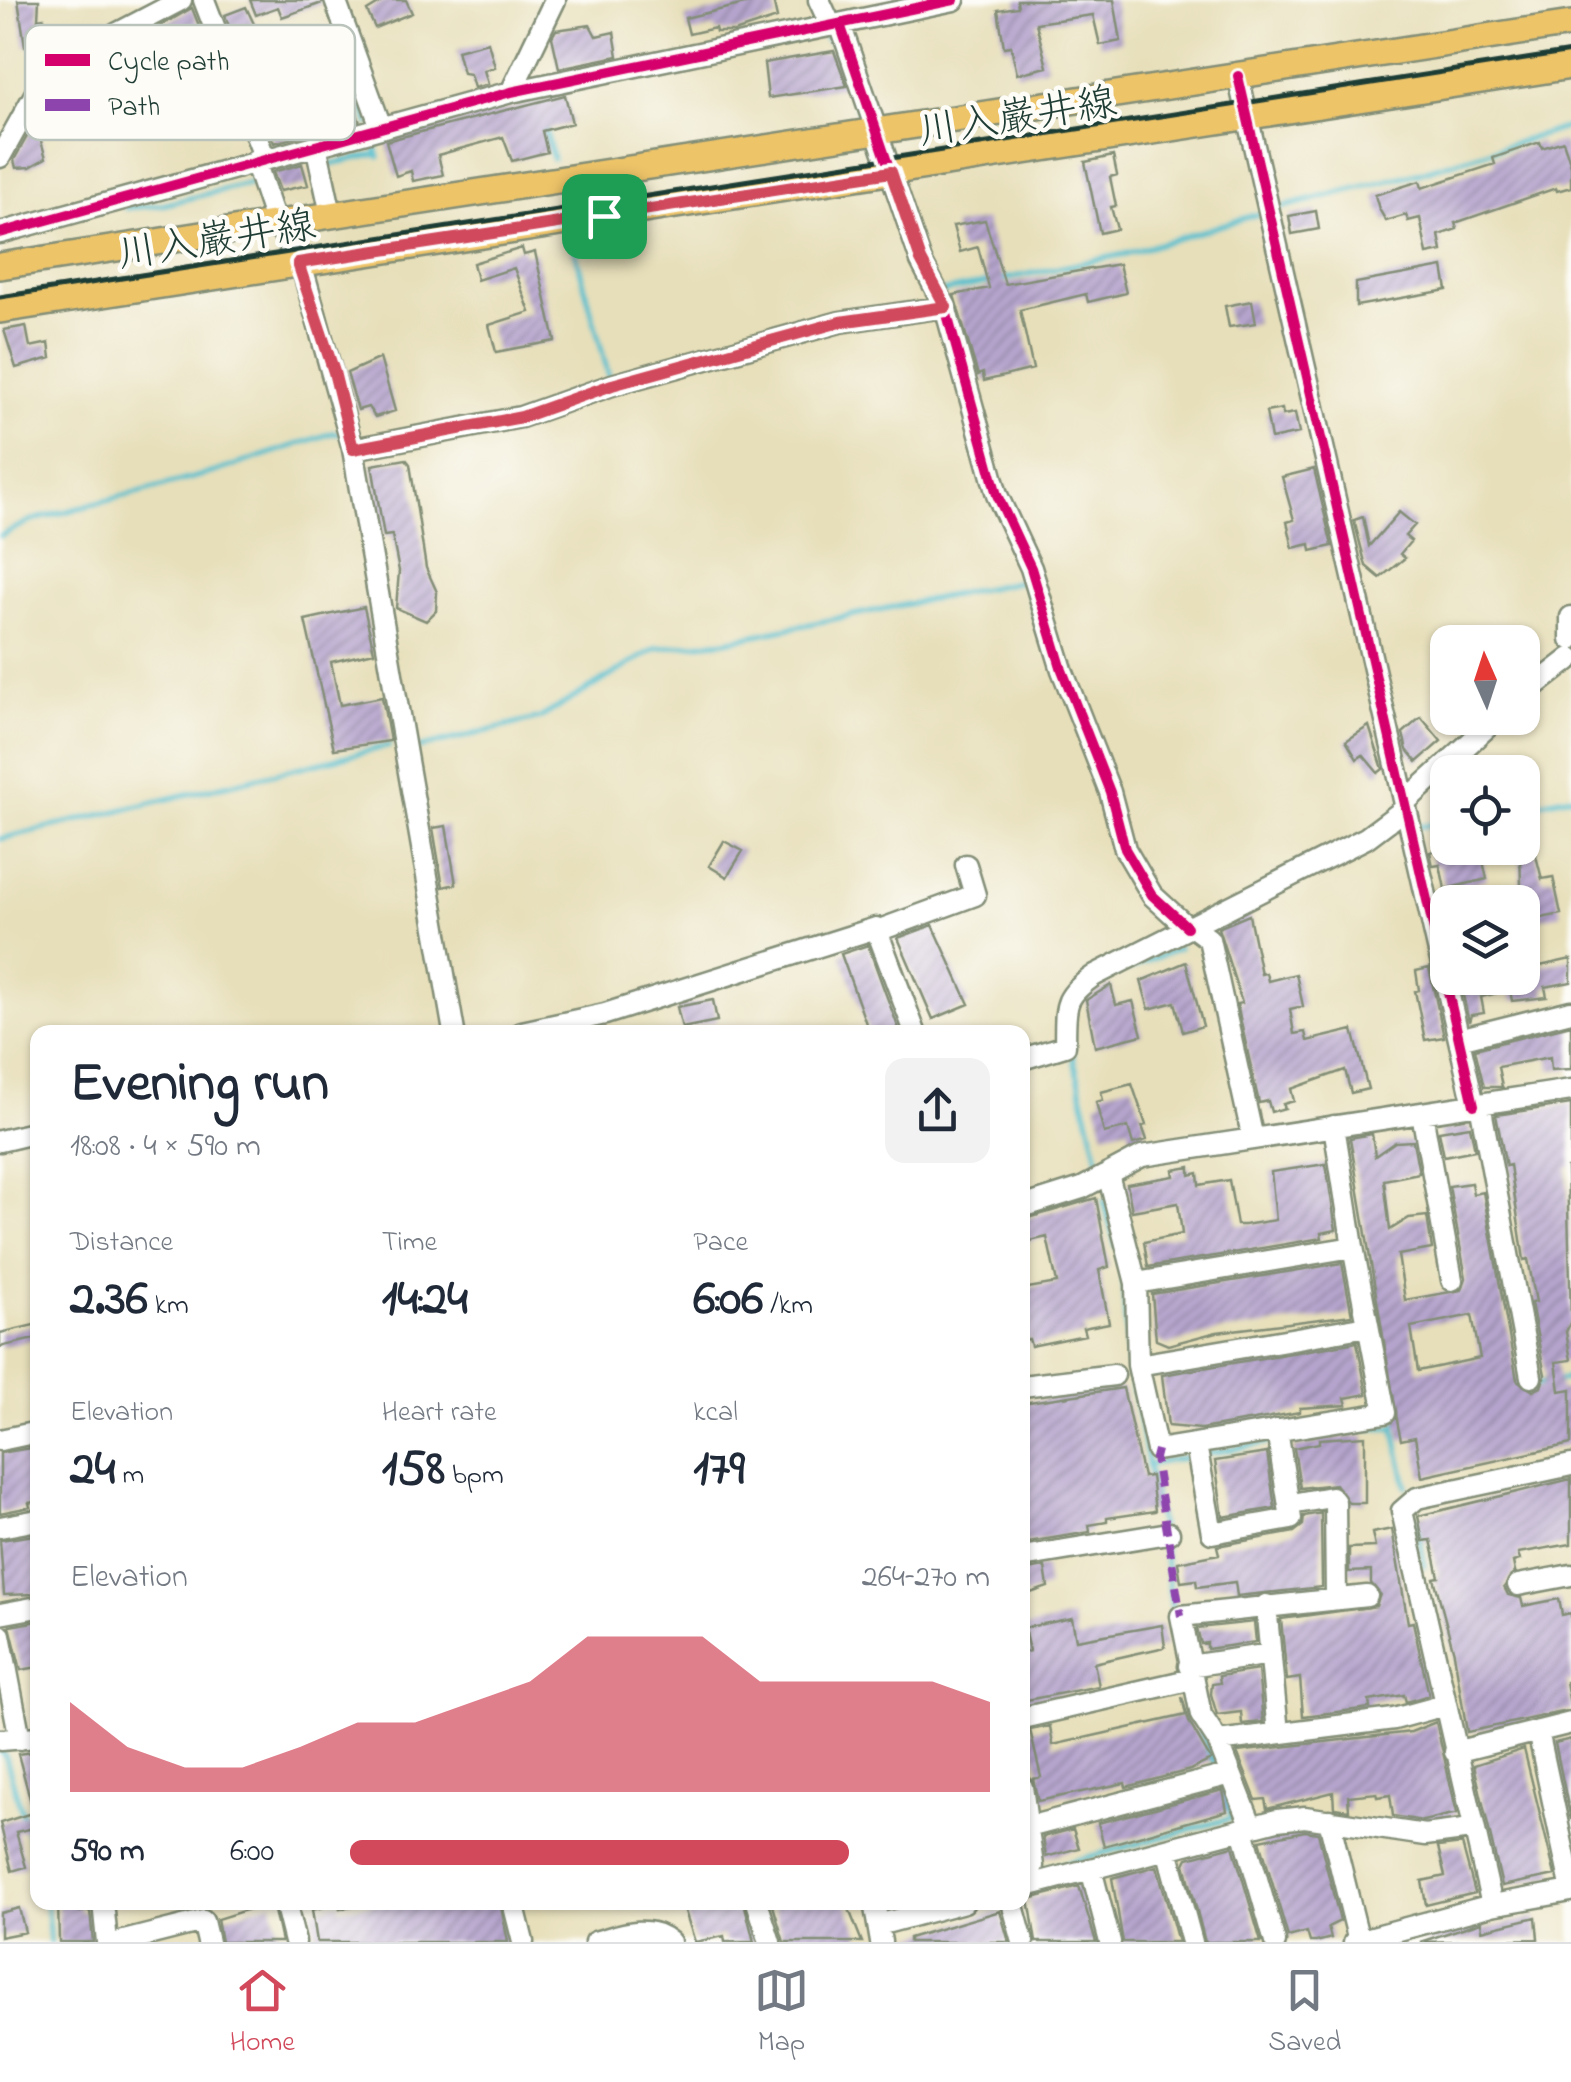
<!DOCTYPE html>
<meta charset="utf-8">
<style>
body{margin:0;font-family:"Indie Flower","Klee One",sans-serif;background:#f2f2f3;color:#1f2937;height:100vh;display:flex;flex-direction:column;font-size:38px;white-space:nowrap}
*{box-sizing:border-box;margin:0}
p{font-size:32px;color:#747a83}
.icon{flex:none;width:55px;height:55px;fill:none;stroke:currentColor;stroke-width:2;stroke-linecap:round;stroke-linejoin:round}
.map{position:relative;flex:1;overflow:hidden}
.side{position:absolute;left:30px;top:1025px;width:1000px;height:885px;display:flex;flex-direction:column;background:#fff;border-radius:20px;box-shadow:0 2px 8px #0004}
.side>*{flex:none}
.needle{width:65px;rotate:357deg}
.buttons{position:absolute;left:1430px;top:625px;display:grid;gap:20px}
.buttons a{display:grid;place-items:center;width:110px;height:110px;border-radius:20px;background:#fff;box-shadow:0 2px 8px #0004;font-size:50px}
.pin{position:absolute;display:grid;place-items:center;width:85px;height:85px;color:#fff;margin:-42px;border-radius:20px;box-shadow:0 5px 15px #0006}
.round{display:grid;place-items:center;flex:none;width:105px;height:105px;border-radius:20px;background:#f2f2f3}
.headline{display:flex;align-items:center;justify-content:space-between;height:170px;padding:0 40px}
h1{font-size:55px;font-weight:700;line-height:75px}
.stats{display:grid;grid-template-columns:repeat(3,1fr);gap:15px;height:170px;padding:10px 40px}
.stats div{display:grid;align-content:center}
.stats b{font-size:50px;font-weight:700}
.stats small{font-size:28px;font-weight:400}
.stats p{font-size:28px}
.chart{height:280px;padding:20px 40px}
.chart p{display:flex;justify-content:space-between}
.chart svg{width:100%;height:180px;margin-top:10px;fill:#d1495b;opacity:.7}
ul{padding:0 40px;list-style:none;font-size:32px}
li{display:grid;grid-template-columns:160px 120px 1fr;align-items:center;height:75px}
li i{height:25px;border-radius:12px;background:#d1495b}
.tabs{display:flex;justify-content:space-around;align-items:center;height:140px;border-top:2px solid #e0e1e3;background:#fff;font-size:28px;color:#747a83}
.tabs a{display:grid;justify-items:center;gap:5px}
.tabs .current{color:#d1495b}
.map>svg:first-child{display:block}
</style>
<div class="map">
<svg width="1571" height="1942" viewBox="0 0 1571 1942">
<defs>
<pattern id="building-hatch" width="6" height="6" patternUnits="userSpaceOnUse" patternTransform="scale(2.5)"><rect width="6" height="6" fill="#b6a4cd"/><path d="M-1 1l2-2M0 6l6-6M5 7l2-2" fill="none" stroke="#9387a7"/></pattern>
</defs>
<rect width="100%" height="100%" fill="#fdfcf7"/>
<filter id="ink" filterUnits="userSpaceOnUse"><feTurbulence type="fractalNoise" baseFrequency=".01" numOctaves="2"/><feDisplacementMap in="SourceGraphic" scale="20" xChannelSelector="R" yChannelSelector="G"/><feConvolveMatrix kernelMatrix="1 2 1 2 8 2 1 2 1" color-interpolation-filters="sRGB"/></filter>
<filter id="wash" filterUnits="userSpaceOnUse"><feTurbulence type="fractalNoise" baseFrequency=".0048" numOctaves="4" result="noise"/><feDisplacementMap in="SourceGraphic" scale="40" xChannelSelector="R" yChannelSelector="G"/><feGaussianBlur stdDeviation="2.25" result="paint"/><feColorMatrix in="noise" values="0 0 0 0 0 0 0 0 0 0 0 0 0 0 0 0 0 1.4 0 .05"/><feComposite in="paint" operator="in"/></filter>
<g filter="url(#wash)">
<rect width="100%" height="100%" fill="#e7dfba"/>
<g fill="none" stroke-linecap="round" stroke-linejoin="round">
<path stroke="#54bfcf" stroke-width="5" d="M823,35L840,52L858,111
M356,87L369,124
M544,126L553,159
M372,135L379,157
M331,164L378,154
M126,208L162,205L251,183
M1276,209L1421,172L1571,126
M573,243L609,377
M942,292L1125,254L1265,212
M0,536L30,521L215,472L332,433L345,434
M1028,590L1042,637
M419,748L540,718L657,648L726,641L1026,580
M1522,806L1571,796
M1416,827L1448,822
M0,839L389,746
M1123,864L1146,904L1174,929
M1129,969L1179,948
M1071,1048L1099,1162
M1104,1201L1116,1246
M1122,1266L1128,1362L1160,1527
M1533,1385L1571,1378
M1394,1427L1407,1486
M1342,1430L1394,1427L1401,1419
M1283,1440L1322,1433
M1205,1454L1272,1442
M1147,1465L1194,1456
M1415,1520L1425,1566
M1162,1537L1173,1616
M1201,1731L1218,1772
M0,1751L6,1758L38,1868
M1022,1875L1232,1818L1221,1782
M46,1902L50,1942
M888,1911L919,1902"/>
</g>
<g id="blocks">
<path fill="url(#building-hatch)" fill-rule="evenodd" d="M18,0H39L38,19L44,18L46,45L25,46Z
M250,0H322V3L282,17L278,7L256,15Z
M385,0H406L412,13L375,28L367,11Z
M762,0H773L777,18L734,32H716L715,28L689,34L685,18Z
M1017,0H1114L1121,41L1100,45L1093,15L1036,23L1047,67L1017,74L1011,46L1004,47L998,10L1018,7Z
M246,7L255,26L232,35L225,15Z
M192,8L212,59L200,63L209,87L221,83L234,117L200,127L180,54L170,57L157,28Z
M590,25L596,36L614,32L618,56L559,68L552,37L556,30Z
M488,42L495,67L484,70L488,84L474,88L470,74L463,73L457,50Z
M329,49L337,72L326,76L335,104L352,99L359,120L274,143L242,61L262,52L269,69Z
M834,51L847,86L768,98L764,63Z
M565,95L572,123L542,131L547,152L512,161L503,137L438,155L443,175L413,181L411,171L396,176L386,141Z
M38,131L46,158L30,167L16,168L14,160L29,133Z
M1563,141L1571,165V187L1557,191L1556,188L1455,223L1457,229L1439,235L1442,251L1427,254L1420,218L1408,221L1406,215L1386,221L1379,209L1375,195L1420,181L1422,188L1495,164L1493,158L1540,142L1542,148Z
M1113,156L1117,175L1110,177L1116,206L1111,207L1117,229L1100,233L1085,162Z
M302,164L308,185L280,191L273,172Z
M1316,211L1319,229L1292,234L1289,216Z
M985,220L1005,284L1119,264L1126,293L1088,302L1086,294L1020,310L1033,369L984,381L983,373L978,375L954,295L989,288L978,247L960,252L953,226Z
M522,248L524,255L535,252L555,341L496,352L489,325L530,312L514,268L477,280L473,263Z
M1443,267L1447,290L1356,306V283Z
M1252,301L1256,323L1229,327L1225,306Z
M26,326L30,347L49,343L51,358L16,368L4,330Z
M380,358L395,411L375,417L368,407L358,410L347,373Z
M1282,409L1283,415L1295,413L1299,433L1271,439L1266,412Z
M406,459L410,464L426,568L437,592L436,611L426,621L396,608L399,571L392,535L384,536L372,465Z
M1314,469L1332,546L1311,551L1310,544L1293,548L1287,522L1294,520L1282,477Z
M1399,512L1415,525L1405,536L1411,541L1400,554L1405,558L1380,578L1366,566L1354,520L1363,517L1369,546Z
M364,607L374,652L331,662L340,705L382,697L390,741L334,749L305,620Z
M1421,717L1441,741L1417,762L1407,750L1403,733Z
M1369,726L1383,769L1378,773L1363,755L1357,759L1346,741Z
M446,826L456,884L443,887L433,828Z
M724,841L743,851L727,877L709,866Z
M1443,848H1480L1487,879L1445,889L1440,865L1433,866L1430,852Z
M1520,848H1534L1542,879L1553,877L1561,914L1522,922Z
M1249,915L1261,974L1266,973L1268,981L1296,974L1303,1006L1290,1009L1294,1034L1305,1032L1307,1041L1353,1030L1368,1089L1351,1093L1345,1070L1291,1089L1294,1101L1283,1104L1285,1108L1271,1112L1268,1101L1259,1103L1237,1004L1242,1003L1218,928Z
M933,925L969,1004L933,1019L898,938Z
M868,945L885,992L900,1032H869L841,954Z
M1571,959V982L1545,987L1547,997L1512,1001L1510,990L1481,997L1484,1013L1471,1015L1469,1022L1461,986L1522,978V970Z
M1186,962L1203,1026L1183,1032L1175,1002L1149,1009L1141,981Z
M1429,968L1444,1037L1425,1040L1415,991L1419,990L1416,971Z
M1111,985L1116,1005L1133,1001L1142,1035L1095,1047L1086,1000Z
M713,1000L717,1021L682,1028L677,1007Z
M1571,1025V1069L1551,1070L1550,1057L1498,1067L1502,1087H1484L1475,1049Z
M1132,1084L1146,1125L1142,1126L1147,1140L1133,1144L1128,1127L1104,1133L1096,1102L1103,1100L1101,1092Z
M1571,1104V1167L1567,1168L1571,1321L1566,1332L1571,1360L1556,1362L1560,1391L1571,1389V1444L1422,1477L1415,1437L1401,1440L1398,1426L1350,1138L1372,1134L1375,1156L1395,1142L1413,1141L1419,1173L1384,1180L1390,1230L1409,1218L1427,1216L1432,1249L1398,1255L1405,1300L1462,1290L1466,1278L1449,1186L1471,1183L1473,1194L1483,1192L1517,1380L1533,1391L1541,1387L1545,1375L1531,1303L1536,1302L1528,1259L1524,1260L1510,1165L1506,1166L1496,1115ZM1472,1315L1480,1358L1418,1371L1411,1327Z
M1470,1126L1475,1150L1444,1156L1439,1131Z
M1326,1164L1336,1230L1321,1233L1322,1238L1148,1267L1144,1242L1182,1234L1178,1203L1132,1211L1127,1184L1174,1176L1173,1170L1190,1167V1175L1198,1173L1199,1185L1229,1180L1237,1225H1244L1276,1220L1271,1172Z
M1096,1198L1109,1267L1099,1270L1109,1323L1083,1328L1085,1335L1031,1346L1029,1339L1022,1340V1289L1057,1283L1047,1237L1022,1243V1220Z
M1342,1263L1352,1315L1217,1332L1168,1345L1156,1340L1152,1294Z
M38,1324V1338L0,1347V1333Z
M1357,1342L1367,1394L1345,1398L1347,1405L1300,1408V1412L1201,1429L1168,1426L1162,1375Z
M1123,1388L1143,1477L1151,1476L1155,1511L1107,1518V1522L1089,1525L1090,1532L1022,1543V1403Z
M1365,1436V1503H1349L1335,1484L1300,1488L1294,1448L1319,1443V1439Z
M31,1448L38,1467V1501L29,1503L30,1507L0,1513V1453Z
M1267,1453L1275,1508L1223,1517L1215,1461Z
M1571,1479V1544L1518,1553L1520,1560L1513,1562L1515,1572L1504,1587L1508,1595L1521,1598L1523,1606L1559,1599L1562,1615L1571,1613V1681L1566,1682L1571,1710L1467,1732L1454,1653L1434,1578L1439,1577L1431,1540L1423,1541L1418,1516Z
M1321,1513L1322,1587L1237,1596L1235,1582L1197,1587L1196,1580L1181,1582L1178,1562L1219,1554L1217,1546L1294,1532L1303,1525L1304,1516Z
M1392,1529L1408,1623L1413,1622L1429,1695L1406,1702L1404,1695L1369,1701L1370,1708L1303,1716L1300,1678L1287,1680L1281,1619L1376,1606L1380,1594L1371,1583V1571L1349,1572V1548L1375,1547L1372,1533Z
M35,1535L38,1594L4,1595L0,1540Z
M1045,1567L1048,1587L1022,1596V1571Z
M1072,1618L1076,1640L1162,1625L1165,1647L1094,1663L1099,1686L1022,1701V1653L1029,1651L1024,1628Z
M38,1621V1667L21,1670L10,1626Z
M1254,1622L1256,1642L1207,1649V1643L1201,1644L1197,1628Z
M1258,1670L1263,1722L1242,1724L1241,1712L1217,1715L1211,1694L1212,1684L1220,1683L1219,1676Z
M1182,1697L1189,1722L1211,1760L1190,1770L1126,1787L1125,1783L1038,1801L1033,1779L1041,1777L1030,1730L1050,1726L1053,1745L1186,1715Z
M1436,1722L1457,1813L1423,1821L1393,1816L1390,1795L1377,1797L1376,1793L1348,1796L1349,1810L1334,1808L1333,1792L1267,1809L1265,1799L1256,1800L1237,1752L1411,1732Z
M1571,1739V1820L1555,1743Z
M1524,1749L1555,1875L1502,1886L1474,1765Z
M38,1751V1809L33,1810L18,1754Z
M1223,1790L1227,1811L1104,1846L1098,1823Z
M38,1811V1827L16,1832L26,1867L12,1871L0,1823Z
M1073,1829L1079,1848L1046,1857L1043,1837Z
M1305,1831L1318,1833L1340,1921L1328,1927L1331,1938L1316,1942H1310L1307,1932L1288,1937L1260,1840Z
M1462,1844L1475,1893L1426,1905L1422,1881L1445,1876L1438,1847Z
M1233,1846L1261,1942H1205L1185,1864L1188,1858Z
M1157,1866L1178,1942H1123L1112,1878Z
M1079,1886L1096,1942H1036L1029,1899Z
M58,1902H77L80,1912L90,1911L93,1942H59Z
M272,1902L281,1942H221L217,1919Z
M384,1902H500L508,1942H317L312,1910L339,1903L340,1909Z
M682,1902H744L754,1942H725L724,1936L695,1942Z
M772,1902H846L862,1942H784Z
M19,1908L25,1932L0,1937V1913Z
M1000,1911L1009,1942H909V1938Z
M1536,1917L1538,1939L1420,1942L1481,1922L1482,1930Z"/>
</g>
</g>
<g filter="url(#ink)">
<use href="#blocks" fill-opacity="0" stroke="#838e77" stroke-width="2.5"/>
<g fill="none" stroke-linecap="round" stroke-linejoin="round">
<g stroke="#838e77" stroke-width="25">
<path id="minor" d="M204,0L265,159
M335,0L381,127
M819,0L831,26
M840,24L921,261L945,307L997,495L1031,568L1062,670L1110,792L1125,849L1152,895L1187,927
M1238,76L1474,1105
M511,92L555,0
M316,145L331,214
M0,157L49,69L181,0
M255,161L271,209L305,277L353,449L454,1032
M0,233L511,92L954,0
M353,449L521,417L612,385L840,322L945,307
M1571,617V639
M1522,696L1571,658
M1405,802L1497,718
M1194,928L1209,939L1253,1139
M877,931L975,895L966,865
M522,1032L605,1014L876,928L915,1032
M1459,1039L1571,1011
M1022,1059L1065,1046C1066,1007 1061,998 1095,975L1366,838L1406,808
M1480,1104L1531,1377
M1422,1113L1452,1280
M1334,1126L1353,1247
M0,1141L38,1132
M1108,1174L1136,1283
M1022,1207L1082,1188L1142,1156L1571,1090
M1353,1247L1385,1413L1157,1450L1138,1365L1136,1283Z
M1138,1365L1368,1326
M1022,1386L1114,1375
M0,1440L38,1432
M1196,1445L1212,1533L1291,1519L1277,1430
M1291,1504L1331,1497L1335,1502L1336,1598
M0,1527L38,1520
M1022,1557L1169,1533
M1518,1585L1571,1575
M1266,1605L1278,1733
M0,1614L38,1607
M0,1635L20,1739
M1189,1666L1271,1654
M1022,1718L1193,1679
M1538,1731L1571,1886
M0,1740L38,1737
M1218,1741L1394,1719L1445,1705
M1455,1752L1571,1723
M1022,1787L1033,1866
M1329,1820L1359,1941
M1028,1827L1231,1774
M1252,1827L1218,1741L1201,1715L1181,1616L1367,1596
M1243,1830L1275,1942
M1167,1849L1192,1942
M1091,1869L1110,1942
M1022,1887L1277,1820L1305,1817L1425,1835L1471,1829
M103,1902L107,1942
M285,1902L295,1942
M513,1902L523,1942
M757,1902L770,1942
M874,1902L881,1942
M1012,1902L1023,1942
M1492,1905L1402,1511L1417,1498L1571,1465
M878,1925L964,1902
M120,1942L203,1921L208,1942
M595,1942C620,1935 648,1923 670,1942
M1354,1942L1492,1905L1571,1891"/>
</g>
<g stroke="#838e77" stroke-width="30">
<path id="major" d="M0,266L1571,24
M0,310L1571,66"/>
</g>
<use href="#minor" stroke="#fff" stroke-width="20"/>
<use href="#major" stroke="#eec469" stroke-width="25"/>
<path stroke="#1f3d34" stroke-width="5" d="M0,297L1571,52"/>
<path stroke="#8e44ad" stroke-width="8" stroke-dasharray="15 8" stroke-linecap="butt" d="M1157,1450L1155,1458L1181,1616"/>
<g stroke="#fdfcf7" stroke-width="16">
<path id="cycleway" d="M840,24L921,261L945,307L997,495L1031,568L1062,670L1110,792L1125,849L1152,895L1187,927
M1238,76L1474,1105
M0,233L511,92L954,0"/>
</g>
<use href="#cycleway" stroke="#d6006c" stroke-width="10"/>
</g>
</g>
<g fill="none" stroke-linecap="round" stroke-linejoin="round" filter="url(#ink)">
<g stroke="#fff" stroke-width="20">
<path id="route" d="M891,172L921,260L946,307L840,322L612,385L522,417L353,449L334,372L298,263Z"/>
</g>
<use href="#route" stroke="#d1495b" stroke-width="12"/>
</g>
<g text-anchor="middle" stroke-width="9" stroke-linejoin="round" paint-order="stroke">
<g font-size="40" fill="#1f3d34" stroke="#fdfcf7">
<text transform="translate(1017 115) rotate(-9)" y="14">川入巌井線</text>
<text transform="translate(216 238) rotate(-9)" y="14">川入巌井線</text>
</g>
</g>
<rect x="25" y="25" width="330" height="115" rx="15" fill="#fdfcf7" stroke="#bac3bc" stroke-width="2.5"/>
<rect x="45" y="54" width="45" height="12" fill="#d6006c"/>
<rect x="45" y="99" width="45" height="12" fill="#8e44ad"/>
<g font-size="28" fill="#1f3d34">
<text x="108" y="70">Cycle path</text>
<text x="108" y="115">Path</text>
</g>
</svg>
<div class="buttons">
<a><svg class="needle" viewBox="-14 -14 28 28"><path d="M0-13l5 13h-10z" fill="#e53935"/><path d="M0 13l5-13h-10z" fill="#747a83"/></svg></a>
<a><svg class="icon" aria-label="locate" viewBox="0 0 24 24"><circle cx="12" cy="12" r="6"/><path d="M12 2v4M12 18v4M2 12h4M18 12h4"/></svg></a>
<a><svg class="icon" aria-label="layers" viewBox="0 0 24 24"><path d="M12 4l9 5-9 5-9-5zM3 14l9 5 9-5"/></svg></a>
</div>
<div class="pin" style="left:604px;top:216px;background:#1e9e55"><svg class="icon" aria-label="arrive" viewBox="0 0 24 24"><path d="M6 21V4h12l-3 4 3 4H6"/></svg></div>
<section class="side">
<div class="headline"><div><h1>Evening run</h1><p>18:08 · 4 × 590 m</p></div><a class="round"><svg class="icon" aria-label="share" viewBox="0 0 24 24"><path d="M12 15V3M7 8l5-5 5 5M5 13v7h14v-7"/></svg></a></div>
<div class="stats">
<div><p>Distance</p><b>2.36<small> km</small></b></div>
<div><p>Time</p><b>14:24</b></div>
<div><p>Pace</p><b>6:06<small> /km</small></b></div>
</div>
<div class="stats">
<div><p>Elevation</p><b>24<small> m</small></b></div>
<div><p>Heart rate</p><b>158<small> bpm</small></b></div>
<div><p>kcal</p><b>179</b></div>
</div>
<div class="chart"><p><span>Elevation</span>264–270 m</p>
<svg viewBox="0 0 160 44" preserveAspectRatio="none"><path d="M0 44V22L10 33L20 38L30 38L40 33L50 27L60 27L70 22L80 17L90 6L100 6L110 6L120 17L130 17L140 17L150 17L160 22V44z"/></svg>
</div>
<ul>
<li><b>590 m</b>6:00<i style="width:78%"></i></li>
</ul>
</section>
</div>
<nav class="tabs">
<a class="current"><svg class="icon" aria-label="home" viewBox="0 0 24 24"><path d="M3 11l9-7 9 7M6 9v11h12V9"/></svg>Home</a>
<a><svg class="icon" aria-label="map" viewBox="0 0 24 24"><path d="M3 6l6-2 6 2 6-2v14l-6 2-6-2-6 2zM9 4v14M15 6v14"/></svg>Map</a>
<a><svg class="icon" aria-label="saved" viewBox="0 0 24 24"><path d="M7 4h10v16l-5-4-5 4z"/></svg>Saved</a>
</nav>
